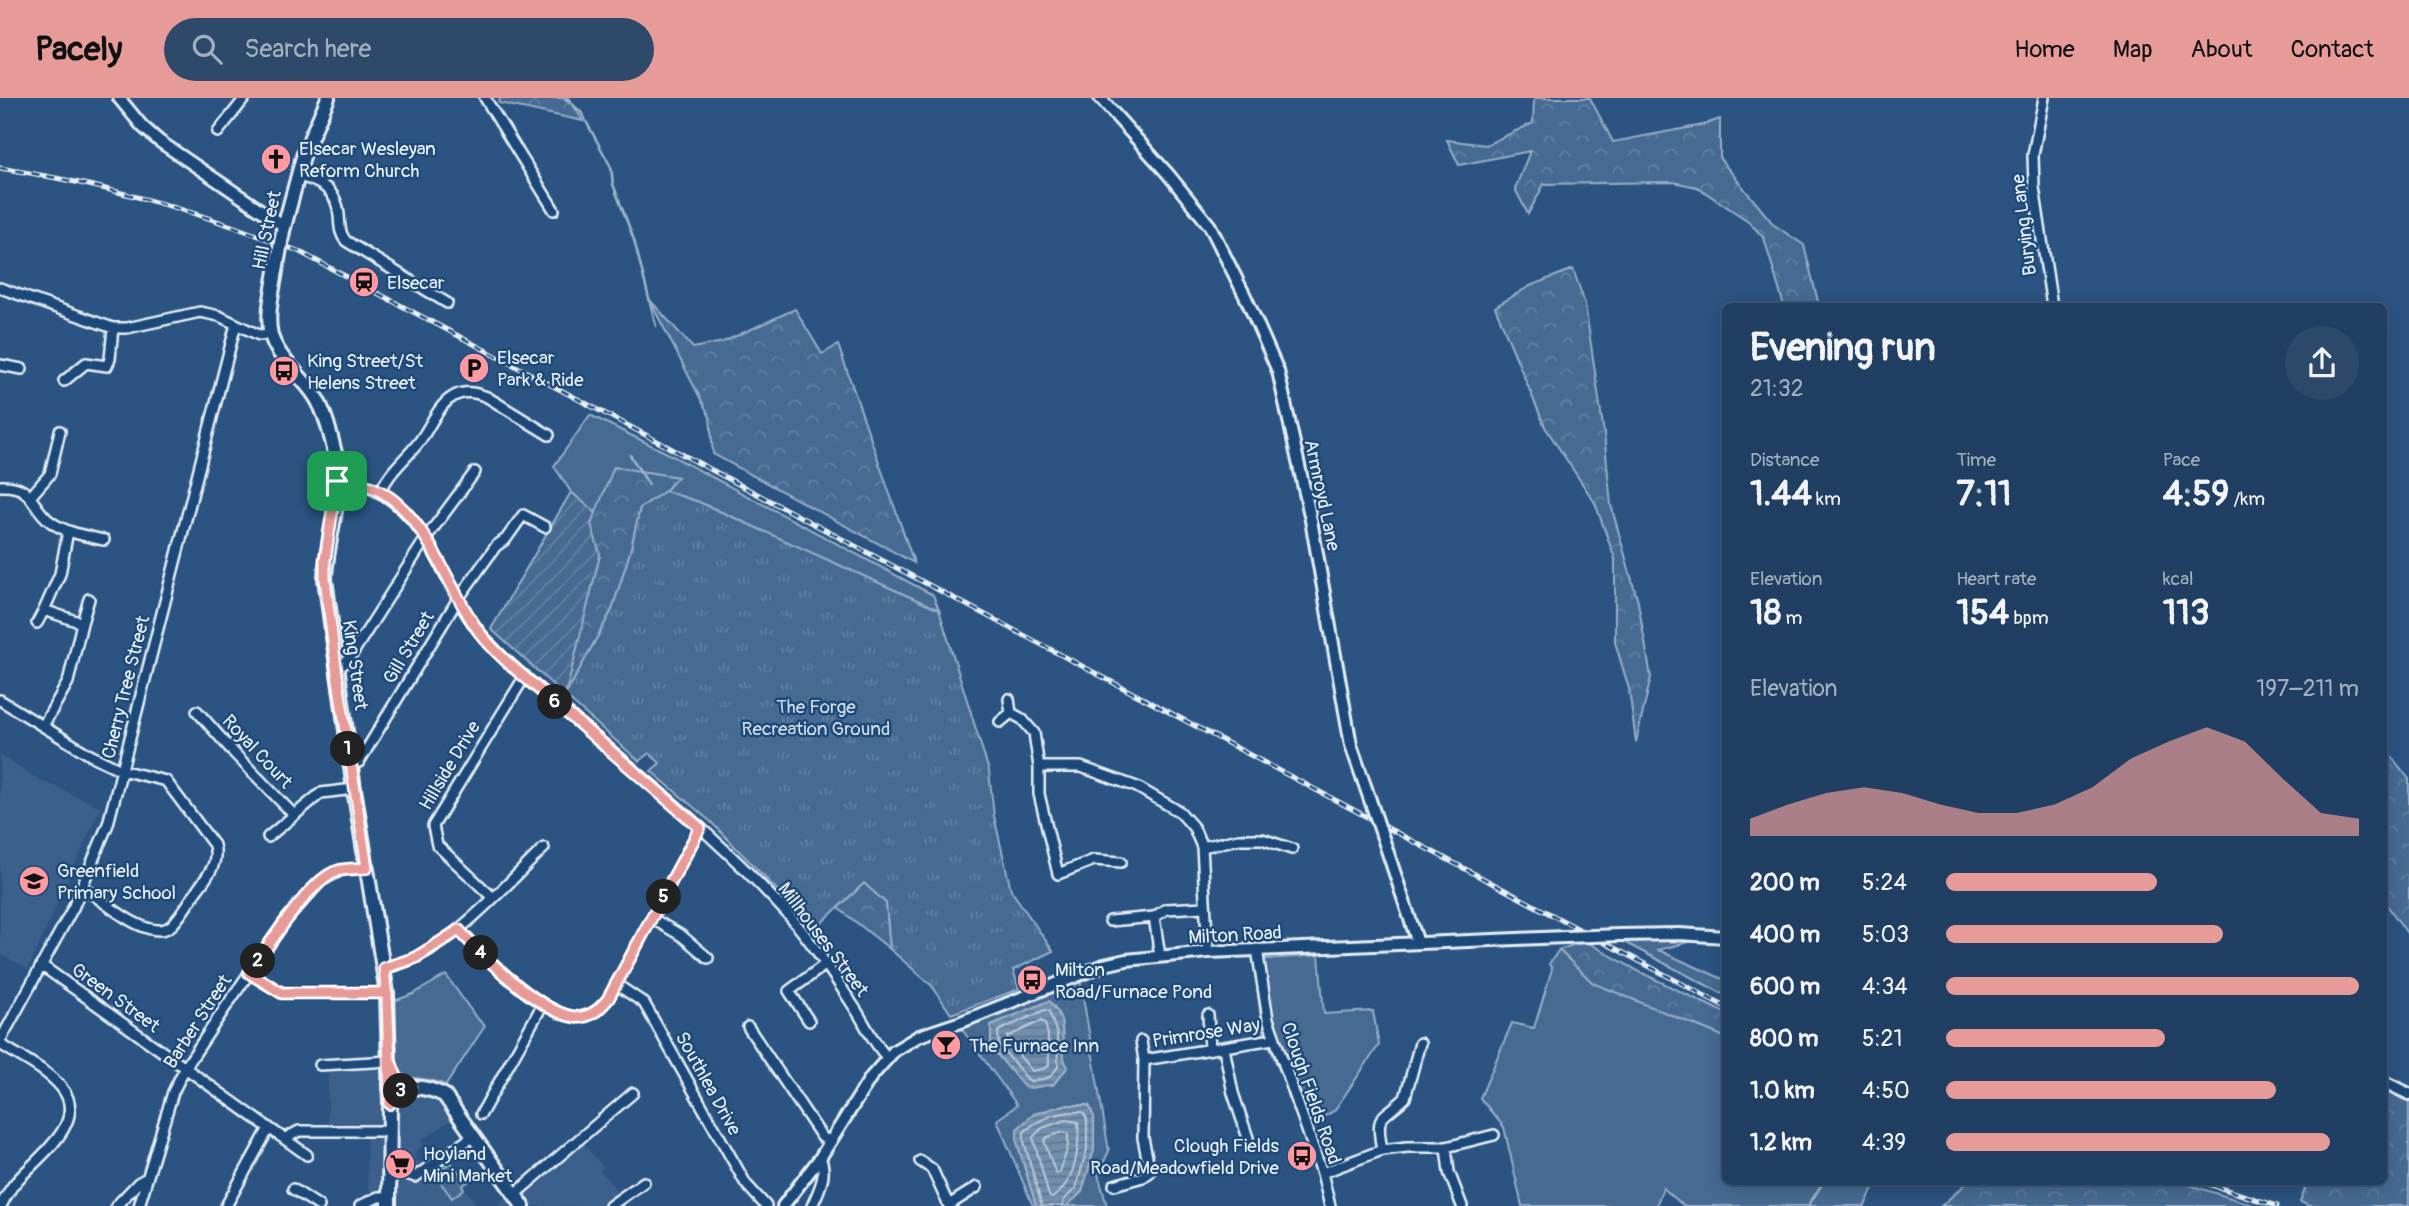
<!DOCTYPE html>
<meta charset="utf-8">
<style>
body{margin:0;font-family:Pangolin,sans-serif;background:#2d4a6b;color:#f1f3f6;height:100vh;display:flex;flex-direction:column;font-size:26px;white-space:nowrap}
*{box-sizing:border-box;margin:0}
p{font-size:23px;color:#a2afbe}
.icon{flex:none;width:38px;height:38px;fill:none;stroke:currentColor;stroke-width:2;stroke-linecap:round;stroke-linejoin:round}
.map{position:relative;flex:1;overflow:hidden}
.details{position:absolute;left:1722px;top:205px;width:665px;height:882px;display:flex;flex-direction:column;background:#203f62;border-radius:10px;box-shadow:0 4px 18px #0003,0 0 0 2px #3d5877}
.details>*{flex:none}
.pin{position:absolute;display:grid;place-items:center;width:60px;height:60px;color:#fff;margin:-30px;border-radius:14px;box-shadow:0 4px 10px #0006}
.km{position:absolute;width:35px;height:35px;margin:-18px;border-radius:50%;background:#222;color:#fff;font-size:19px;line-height:35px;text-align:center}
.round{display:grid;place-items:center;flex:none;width:74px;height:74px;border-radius:37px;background:#2d4a6b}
.overview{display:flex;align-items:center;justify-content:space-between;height:119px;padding:0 28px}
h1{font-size:38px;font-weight:700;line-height:52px}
.figures{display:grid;grid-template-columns:repeat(3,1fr);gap:10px;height:119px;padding:7px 28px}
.figures div{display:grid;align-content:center}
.figures b{font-size:35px;font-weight:700}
.figures small{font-size:19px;font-weight:400}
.figures p{font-size:19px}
.chart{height:196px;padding:14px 28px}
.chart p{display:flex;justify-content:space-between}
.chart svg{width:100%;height:126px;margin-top:7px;fill:#e69b98;opacity:.7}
ul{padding:0 28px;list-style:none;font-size:23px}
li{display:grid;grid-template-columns:112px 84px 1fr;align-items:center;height:52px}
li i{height:18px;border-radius:9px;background:#e69b98}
header{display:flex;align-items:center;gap:42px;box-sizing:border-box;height:98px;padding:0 35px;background:#e69b98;color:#111}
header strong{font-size:33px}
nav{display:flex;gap:38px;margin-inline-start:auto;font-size:24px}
.search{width:490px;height:63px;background:#2d4a6b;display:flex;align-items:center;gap:18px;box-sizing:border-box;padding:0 24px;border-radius:38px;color:#a2afbe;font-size:26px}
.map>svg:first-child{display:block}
</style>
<header>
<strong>Pacely</strong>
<div class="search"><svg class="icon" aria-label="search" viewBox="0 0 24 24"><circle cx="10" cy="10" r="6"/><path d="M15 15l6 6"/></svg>Search here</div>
<nav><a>Home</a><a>Map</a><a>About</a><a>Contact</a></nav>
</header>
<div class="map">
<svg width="2409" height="1108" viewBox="0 0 2409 1108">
<defs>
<pattern id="forest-crowns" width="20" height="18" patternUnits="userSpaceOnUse" patternTransform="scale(1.75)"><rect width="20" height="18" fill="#476b93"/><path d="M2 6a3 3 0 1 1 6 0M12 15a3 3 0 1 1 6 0" fill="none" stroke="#6281a3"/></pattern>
<pattern id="park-tufts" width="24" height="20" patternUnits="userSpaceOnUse" patternTransform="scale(1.75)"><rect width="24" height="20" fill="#476b93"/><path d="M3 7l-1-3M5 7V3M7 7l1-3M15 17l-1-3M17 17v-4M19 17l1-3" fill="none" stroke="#6281a3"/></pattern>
<pattern id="garden-furrows" width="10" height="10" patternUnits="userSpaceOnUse" patternTransform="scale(1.75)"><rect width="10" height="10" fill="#476b93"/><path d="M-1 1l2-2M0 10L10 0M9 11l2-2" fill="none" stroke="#6281a3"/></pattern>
<pattern id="water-rules" width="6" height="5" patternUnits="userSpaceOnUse" patternTransform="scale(1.75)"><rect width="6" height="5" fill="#708ead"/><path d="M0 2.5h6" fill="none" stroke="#61768a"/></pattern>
</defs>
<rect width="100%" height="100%" fill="#2b5482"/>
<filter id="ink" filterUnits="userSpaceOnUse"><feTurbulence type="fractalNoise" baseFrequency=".0143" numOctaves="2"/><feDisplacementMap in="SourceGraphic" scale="14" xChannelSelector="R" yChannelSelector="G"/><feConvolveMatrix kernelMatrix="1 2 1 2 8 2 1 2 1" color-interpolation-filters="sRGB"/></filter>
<g filter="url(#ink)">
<path fill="#3a608b" d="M0,657L38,681L101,709L28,871L0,856Z
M328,966H387L395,988L435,993L458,1017L421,1043L423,1047L415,1054V1062L431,1068L452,1100L465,1091L478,1108H382L368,1090L366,1029H328Z
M583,1045L603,1069L600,1072L620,1097L604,1108H496L510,1097L516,1103Z"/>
<path fill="#476b93" stroke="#98aec6" stroke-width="2" d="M590,317L667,355L933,497L939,512L699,404L665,393L677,379L614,369L596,415L571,394L554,368Z
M1622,843H1692L1658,852L1725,882V897Z
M1559,852L1593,885L1725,939L1726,1083H1876L1865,1108H1684L1663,1090L1656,1108H1522L1504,1029L1480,1000L1512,925L1534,930L1552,871L1549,866Z
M1319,857L1324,916L1373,913L1379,947L1334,1013L1303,1030L1262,930L1254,862Z
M446,877L475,918L485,928L446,987L430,982L406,979L400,974L396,968L395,957L394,903L413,896Z
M1080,881L1109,1053L1098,1076L1107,1108H1033L997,1022L1017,1007L961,930Z
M451,1064L460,1076L464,1074L470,1082L462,1088L464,1091L452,1100L435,1077Z"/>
<path fill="url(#forest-crowns)" stroke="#98aec6" stroke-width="2" d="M500,0H569L583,23L499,5Z
M1534,0H1590L1613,44L1703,27L1720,21V61L1774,127L1804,147L1819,208H1784L1764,140L1748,123L1697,89L1673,84L1544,86L1528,116L1515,91L1530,53L1459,67L1447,42L1486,47L1533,25Z
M1573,171L1585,206L1604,335L1611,407L1638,504L1651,579L1636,644L1629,591L1615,544V461L1595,405L1545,329L1495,209L1530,188Z
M649,201L693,250L723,244L795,211L822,256L838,247L914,465L713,356L710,319Z
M614,369L678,379L665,393L640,410L630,454L612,512L565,598L600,457L591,426Z
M2384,649L2409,681V838L2384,803Z
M864,785L886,805L890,851L838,810Z
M1585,843L1642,875L1725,915V939L1593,885L1559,852Z
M2384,991H2392L2409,1003V1108H2310L2300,1104L2308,1083H2384Z
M1969,1083H2177L2256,1108H1941Z"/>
<path fill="url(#park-tufts)" stroke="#98aec6" stroke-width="2" d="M665,393L699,404L939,512L989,673L994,718L1011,792L1053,853L1013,872L1019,891L951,916L932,888L890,851L886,805L864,785L815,831L711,724L651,673L660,665L649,655L639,663L565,598L612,512L631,451L640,410Z"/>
<path fill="url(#garden-furrows)" stroke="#98aec6" stroke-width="2" d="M571,394L596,415L591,426L600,457L565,598L491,531Z"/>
<path fill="url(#water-rules)" stroke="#a0b6cb" stroke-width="2" d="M1049,903C1073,926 1055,950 1068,969L1053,987C1042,986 1034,992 1024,989L991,949V927Z
M1064,1007H1089L1094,1019V1052L1082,1094L1067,1108H1036L1017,1044V1031L1034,1016Z"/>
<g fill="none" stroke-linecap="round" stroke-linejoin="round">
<path stroke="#b8c9da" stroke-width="2" d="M1045,912L1049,913L1057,936L1058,969L1050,979L1030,984L999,947L998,933Z
M1041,923L1045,925L1048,937L1049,967L1046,970L1032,973L1008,944L1007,939Z
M1066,1022L1078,1024C1080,1051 1075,1085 1052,1100L1049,1098L1033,1039L1042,1030Z
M1064,1034L1068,1036V1048L1060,1074L1056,1076L1044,1043L1047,1039Z
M1042,1108L1024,1043V1034C1041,1018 1060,1013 1083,1014L1087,1021V1051L1076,1090L1064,1102L1063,1108"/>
<path stroke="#a0b6cb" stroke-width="2.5" d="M565,0L581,14L611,69L613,86L634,142L656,228
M630,357L649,387
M1808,1108L1824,1083"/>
<g stroke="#e8f1f8" stroke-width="14">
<path id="minor" d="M485,0L554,112
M2044,0L2033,57L2034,89L2052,208
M218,34L245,0
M298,78C320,83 337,92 339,117C340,127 339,135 346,143L447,205
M0,190L113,230H127L200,214L219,218L259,237L271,236
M0,267L22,271
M64,283L86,265L107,268L110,261L113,230
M337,383C353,383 369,388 382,396C437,429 443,492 482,537C508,568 542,593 572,619C647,684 725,745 791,820C816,849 837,883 858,915C867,930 875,947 887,959
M0,388C34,386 30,409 51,424C66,435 87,438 104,442
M380,395C388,374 406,361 419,344C429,331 438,308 451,300C463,292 474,294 487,299L549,337
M31,398L50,376L60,333
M37,525L44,512
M82,525L89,501
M336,569L341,568L349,561L426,440L475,374
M1009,601L1011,615L1022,621L1034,635L1039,669V696L1058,776L1094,762L1121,764
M0,602L90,657L121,672L166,683L214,747C219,766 208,777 198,791C190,802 182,817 172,827C151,847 102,802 83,789
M197,613L235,656L294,717
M1000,624L1011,615
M43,628L68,584L82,525L44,512L60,476L68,433
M351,666L359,664L458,501L496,448L506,441L523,417L545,429
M1039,669H1081L1137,689L1180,714L1194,730L1202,749L1208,854
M268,739L321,695L354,691
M1202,749L1239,741H1262L1292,751
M492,799L437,747L433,728L525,578
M653,821L682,838L708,860
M1110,823L1154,819
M459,832C482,856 547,923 582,919C594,917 601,909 608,901L700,730
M1257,851L1268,921L1322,1075L1330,1108
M1160,858L1154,819L1166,811L1204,809
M41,867L307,1057
M384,870C445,859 500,792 544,750
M249,875L282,895H387
M616,886L644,905L746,1086L766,1108
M1208,917L1210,951
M809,923L789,893L826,866
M748,929L822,1039L830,1044
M0,943L73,810L108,726L236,226
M0,946C20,959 46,971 61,989C91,1024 35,1061 15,1085C9,1092 5,1100 1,1108
M1224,950L1233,995L1248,1040
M1144,962L1273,941
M320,967L390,963
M481,1016L543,906
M284,1041L299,1033H390
M1446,1049L1449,1074L1462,1108
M1382,1052C1375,1014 1381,1023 1405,1000L1420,945
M920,1063L932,1071L949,1108
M389,1070L415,1079L472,1039
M1322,1075L1382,1052L1407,1049H1446L1494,1037
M1114,1087L1143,1079L1150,1074L1143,1040L1144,962L1141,943
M293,1091L319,1108
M514,1097L633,995
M949,1107L977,1089
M116,1108L138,1085L145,1081
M139,1108L173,994L185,970L223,913L286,822L321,783L341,772L367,770
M226,1108L269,1030
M360,1108L378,1099H388
M610,1108L644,1084
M812,1108C819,1092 828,1076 820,1060"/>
</g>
<g stroke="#e8f1f8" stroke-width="16">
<path id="tertiary" d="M119,0L142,28L159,43L284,128
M1100,0L1168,76L1210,128L1246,200L1278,273L1311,422L1351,647L1370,702
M1382,737L1418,845
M1620,837L1679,836L1726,839
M2384,984L2409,996
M783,1108L820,1060L871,979L894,953L919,938L961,924L1104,867L1126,862L1208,854L1566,839"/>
</g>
<g stroke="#e8f1f8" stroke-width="18">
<path id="secondary" d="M283,133L304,55L328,0
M276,173C273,193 266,217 271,237C277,260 302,278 315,298C326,315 331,339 336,359C344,399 326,441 325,481L354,691L387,895L390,1006L389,1108
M390,1006C399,983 425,988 444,997L523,1108"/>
</g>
<use href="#minor" stroke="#1f4a7a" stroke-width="9"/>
<use href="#tertiary" stroke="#1f4a7a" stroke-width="10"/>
<use href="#secondary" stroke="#1f4a7a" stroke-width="12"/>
<g stroke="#e8f1f8" stroke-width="5">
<path id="rail" d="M0,70C103,86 202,114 298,153L1726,909
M2199,1083L2277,1108"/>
</g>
<use href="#rail" stroke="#1f4a7a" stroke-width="2.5" stroke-dasharray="8" stroke-linecap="butt"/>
<g stroke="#e8f1f8" stroke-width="16" stroke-linecap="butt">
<path id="tertiary-bridge" d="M1370,702L1382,737
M1566,839L1620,837"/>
</g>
<g stroke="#e8f1f8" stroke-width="18" stroke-linecap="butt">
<path id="secondary-bridge" d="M276,173L283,133"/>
</g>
<use href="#tertiary-bridge" stroke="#1f4a7a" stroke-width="10"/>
<use href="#secondary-bridge" stroke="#1f4a7a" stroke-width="12"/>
</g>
</g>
<g fill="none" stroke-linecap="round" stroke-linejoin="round" filter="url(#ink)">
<g stroke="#fff" stroke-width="14">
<path id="route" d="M337,383L325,462V481L336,569L367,770C356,771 344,770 334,774C307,786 267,850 249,875L282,895H387L390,962L397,980L410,989L396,995L390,1006L387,901L384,870L415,860L459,832C482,857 547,923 582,919C594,917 601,909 608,901L700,730C652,688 603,646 554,604C529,582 500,561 480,535C440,482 420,381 337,383"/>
</g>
<use href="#route" stroke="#e69b98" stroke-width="9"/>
</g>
<defs>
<g id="church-disc" transform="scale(1.575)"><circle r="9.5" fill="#ff9aa2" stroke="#1f4a7a"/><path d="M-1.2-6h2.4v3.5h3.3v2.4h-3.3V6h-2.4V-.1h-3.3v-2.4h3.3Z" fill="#111"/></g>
<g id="station-disc" transform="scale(1.575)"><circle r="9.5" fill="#ff9aa2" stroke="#1f4a7a"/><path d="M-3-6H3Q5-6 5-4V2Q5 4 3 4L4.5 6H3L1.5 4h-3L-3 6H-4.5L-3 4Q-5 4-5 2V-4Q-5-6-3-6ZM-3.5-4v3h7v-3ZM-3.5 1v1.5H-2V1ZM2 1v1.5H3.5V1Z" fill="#111"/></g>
<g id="parking-disc" transform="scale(1.575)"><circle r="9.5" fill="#ff9aa2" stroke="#1f4a7a"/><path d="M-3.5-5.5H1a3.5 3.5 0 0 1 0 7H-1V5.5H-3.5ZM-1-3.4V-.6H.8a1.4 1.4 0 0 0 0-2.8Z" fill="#111"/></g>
<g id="bus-disc" transform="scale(1.575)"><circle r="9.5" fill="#ff9aa2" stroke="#1f4a7a"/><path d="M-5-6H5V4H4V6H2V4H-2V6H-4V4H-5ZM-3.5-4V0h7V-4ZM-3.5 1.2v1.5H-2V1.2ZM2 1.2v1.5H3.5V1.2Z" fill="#111"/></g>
<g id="school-disc" transform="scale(1.575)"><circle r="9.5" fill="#ff9aa2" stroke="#1f4a7a"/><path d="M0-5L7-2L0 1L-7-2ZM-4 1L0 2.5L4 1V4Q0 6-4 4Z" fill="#111"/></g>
<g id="bar-disc" transform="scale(1.575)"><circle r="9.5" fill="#ff9aa2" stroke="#1f4a7a"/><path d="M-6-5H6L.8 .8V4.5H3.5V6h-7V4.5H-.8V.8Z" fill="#111"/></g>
<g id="supermarket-disc" transform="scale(1.575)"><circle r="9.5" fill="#ff9aa2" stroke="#1f4a7a"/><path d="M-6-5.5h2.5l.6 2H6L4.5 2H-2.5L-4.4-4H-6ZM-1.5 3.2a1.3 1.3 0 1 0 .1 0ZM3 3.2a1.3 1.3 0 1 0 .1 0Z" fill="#111"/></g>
</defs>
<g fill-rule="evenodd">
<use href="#church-disc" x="276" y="61"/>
<use href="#station-disc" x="364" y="184"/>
<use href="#parking-disc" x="474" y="270"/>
<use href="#bus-disc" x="284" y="273"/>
<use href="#school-disc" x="34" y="783"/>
<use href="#bus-disc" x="1032" y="882"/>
<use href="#bar-disc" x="946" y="947"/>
<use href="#bus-disc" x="1302" y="1058"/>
<use href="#supermarket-disc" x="400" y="1066"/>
</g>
<g text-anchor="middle" stroke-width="5" stroke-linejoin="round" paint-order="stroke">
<g font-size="19" fill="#e8f1f8" stroke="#1f4a7a" text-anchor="start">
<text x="299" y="57">Elsecar Wesleyan<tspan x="299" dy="22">Reform Church</tspan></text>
<text x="387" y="191">Elsecar</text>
<text x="497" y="266">Elsecar<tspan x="497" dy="22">Park &amp; Ride</tspan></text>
<text x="307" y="269">King Street/St<tspan x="307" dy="22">Helens Street</tspan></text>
<text x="57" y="779">Greenfield<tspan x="57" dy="22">Primary School</tspan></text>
<text x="1055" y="878">Milton<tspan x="1055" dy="22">Road/Furnace Pond</tspan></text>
<text x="969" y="954">The Furnace Inn</text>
<text x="1279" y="1054" text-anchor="end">Clough Fields<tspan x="1279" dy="22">Road/Meadowfield Drive</tspan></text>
<text x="423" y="1062">Hoyland<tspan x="423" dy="22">Mini Market</tspan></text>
</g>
<g font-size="19" fill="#e8f1f8" stroke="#1f4a7a">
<text transform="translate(2023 127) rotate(-97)" y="7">Burying Lane</text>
<text transform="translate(266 132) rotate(-78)" y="7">Hill Street</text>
<text transform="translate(1323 397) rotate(78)" y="7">Armroyd Lane</text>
<text transform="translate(408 549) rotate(-59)" y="7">Gill Street</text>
<text transform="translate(356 567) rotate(82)" y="7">King Street</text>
<text transform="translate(125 589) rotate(-76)" y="7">Cherry Tree Street</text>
<text transform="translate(258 653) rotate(47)" y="7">Royal Court</text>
<text transform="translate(449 667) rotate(-59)" y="7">Hillside Drive</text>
<text transform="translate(1235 836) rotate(-3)" y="7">Milton Road</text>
<text transform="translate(824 841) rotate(53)" y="7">Millhouses Street</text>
<text transform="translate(116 899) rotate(36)" y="7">Green Street</text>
<text transform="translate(197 923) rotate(-57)" y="7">Barber Street</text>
<text transform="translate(1206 934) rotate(-9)" y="7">Primrose Way</text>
<text transform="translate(709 985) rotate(61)" y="7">Southlea Drive</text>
<text transform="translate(1312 995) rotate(71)" y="7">Clough Fields Road</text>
</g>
<g font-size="19" fill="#d0dde9" stroke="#1f4a7a">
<text x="816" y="615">The Forge<tspan x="816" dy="22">Recreation Ground</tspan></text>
</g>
</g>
</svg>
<div class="pin" style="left:337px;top:383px;background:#1e9e55"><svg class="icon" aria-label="arrive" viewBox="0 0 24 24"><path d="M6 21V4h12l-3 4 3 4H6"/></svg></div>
<b class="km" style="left:348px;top:651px">1</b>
<b class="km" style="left:258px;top:863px">2</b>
<b class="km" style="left:401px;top:993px">3</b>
<b class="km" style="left:481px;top:855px">4</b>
<b class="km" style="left:664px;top:799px">5</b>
<b class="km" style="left:555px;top:604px">6</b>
<section class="details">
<div class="overview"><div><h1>Evening run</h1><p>21:32</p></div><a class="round"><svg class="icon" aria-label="share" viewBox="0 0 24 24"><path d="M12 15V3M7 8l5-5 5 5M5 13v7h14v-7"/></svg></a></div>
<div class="figures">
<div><p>Distance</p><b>1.44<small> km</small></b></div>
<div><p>Time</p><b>7:11</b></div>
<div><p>Pace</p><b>4:59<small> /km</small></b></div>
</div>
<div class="figures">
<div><p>Elevation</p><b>18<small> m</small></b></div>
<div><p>Heart rate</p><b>154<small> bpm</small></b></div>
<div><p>kcal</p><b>113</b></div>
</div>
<div class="chart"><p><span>Elevation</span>197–211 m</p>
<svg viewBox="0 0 160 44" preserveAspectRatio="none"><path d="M0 44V38L10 33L20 29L30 27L40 29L50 33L60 36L70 36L80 33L90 27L100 17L110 11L120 6L130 11L140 24L150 36L160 38V44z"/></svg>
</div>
<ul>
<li><b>200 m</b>5:24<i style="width:51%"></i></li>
<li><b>400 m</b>5:03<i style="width:67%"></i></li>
<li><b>600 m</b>4:34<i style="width:100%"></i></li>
<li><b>800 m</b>5:21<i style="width:53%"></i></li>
<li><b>1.0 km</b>4:50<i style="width:80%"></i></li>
<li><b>1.2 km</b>4:39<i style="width:93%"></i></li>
</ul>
</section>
</div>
